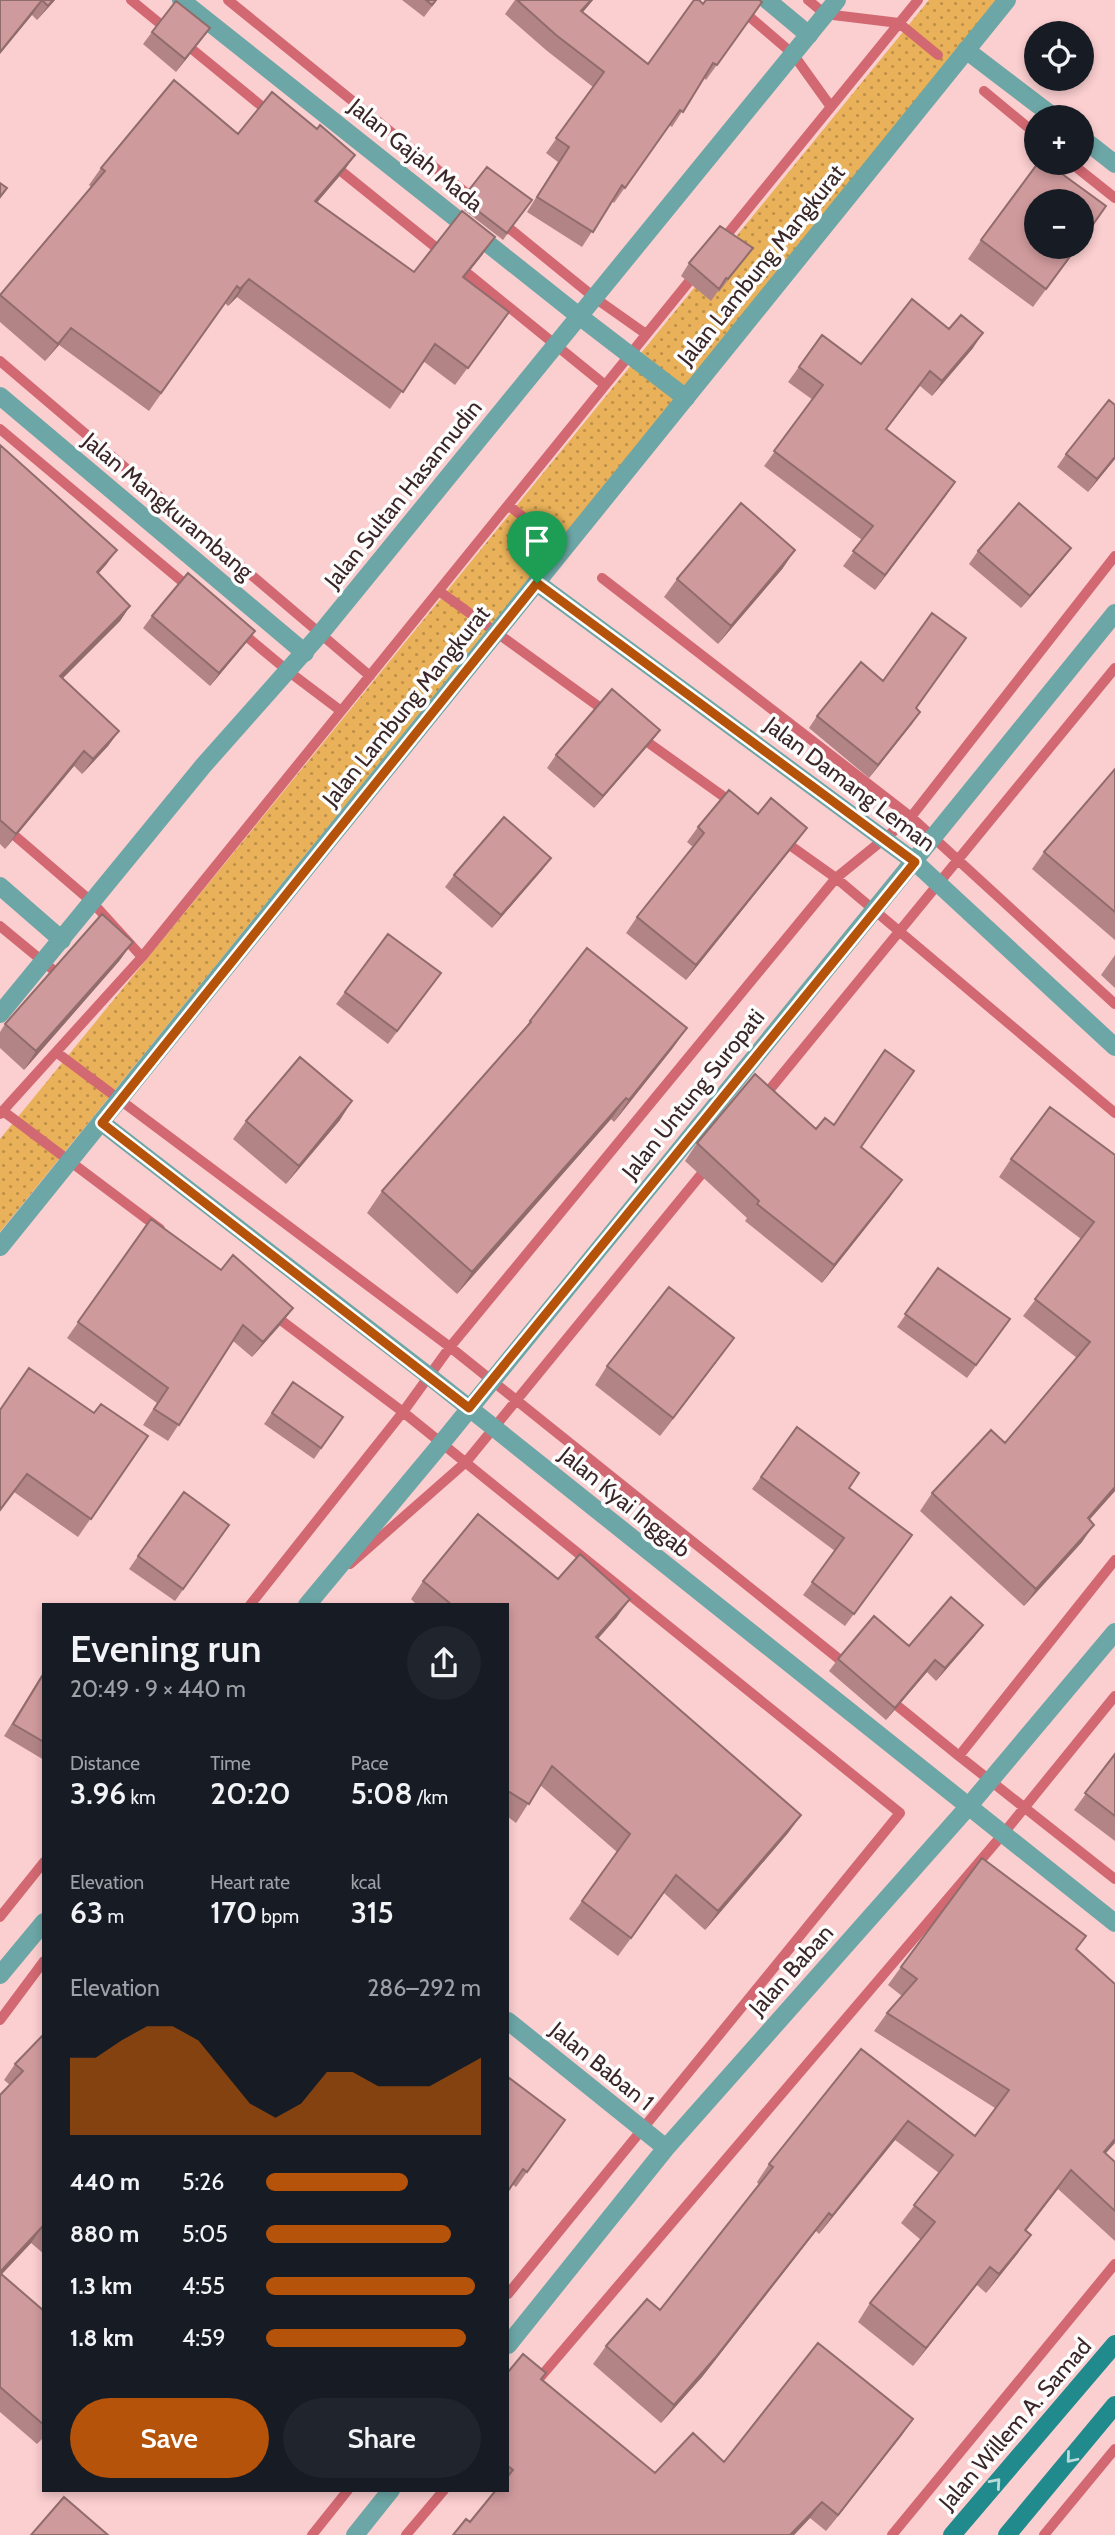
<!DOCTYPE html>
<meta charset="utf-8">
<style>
body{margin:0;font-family:Cabin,sans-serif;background:#20242c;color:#f1f3f6;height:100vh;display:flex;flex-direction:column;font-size:26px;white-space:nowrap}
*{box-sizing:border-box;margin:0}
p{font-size:23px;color:#9ea1a6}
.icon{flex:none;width:38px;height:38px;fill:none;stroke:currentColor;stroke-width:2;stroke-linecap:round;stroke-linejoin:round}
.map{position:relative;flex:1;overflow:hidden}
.details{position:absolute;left:42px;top:1603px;width:467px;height:889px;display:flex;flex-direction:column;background:#171b24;border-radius:0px;box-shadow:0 4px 10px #0003}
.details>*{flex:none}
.tools{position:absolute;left:1024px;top:21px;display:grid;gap:14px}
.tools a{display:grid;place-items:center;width:70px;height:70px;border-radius:50%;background:#171b24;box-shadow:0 4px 10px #0003;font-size:35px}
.pin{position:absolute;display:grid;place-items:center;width:60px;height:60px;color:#fff;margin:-72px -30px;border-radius:50% 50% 50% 0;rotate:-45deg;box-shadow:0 0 7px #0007}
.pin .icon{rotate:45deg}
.round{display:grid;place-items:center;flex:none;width:74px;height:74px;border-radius:37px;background:#20242c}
.overview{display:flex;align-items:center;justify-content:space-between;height:119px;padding:0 28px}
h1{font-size:38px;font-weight:600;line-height:52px}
.figures{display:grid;grid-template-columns:repeat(3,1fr);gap:10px;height:119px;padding:7px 28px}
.figures div{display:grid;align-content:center}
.figures b{font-size:30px;font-weight:600}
.figures small{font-size:19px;font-weight:400}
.figures p{font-size:19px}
.chart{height:196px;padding:14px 28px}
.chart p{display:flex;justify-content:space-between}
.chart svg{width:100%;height:126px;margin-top:7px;fill:#b45309;opacity:.7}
.button{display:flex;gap:14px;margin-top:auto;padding:14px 28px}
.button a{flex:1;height:80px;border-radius:42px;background:#b45309;color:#fff;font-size:28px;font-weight:600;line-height:80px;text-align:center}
.button a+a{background:#20242c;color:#f1f3f6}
ul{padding:0 28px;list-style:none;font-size:23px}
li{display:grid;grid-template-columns:112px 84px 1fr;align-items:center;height:52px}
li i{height:18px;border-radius:9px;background:#b45309}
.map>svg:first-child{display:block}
</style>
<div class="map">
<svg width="1115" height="2535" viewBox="0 0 1115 2535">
<defs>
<pattern id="park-dots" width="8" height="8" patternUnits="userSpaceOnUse" patternTransform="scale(1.75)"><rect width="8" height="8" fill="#e9b159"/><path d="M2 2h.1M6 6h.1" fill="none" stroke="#be904a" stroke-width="1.8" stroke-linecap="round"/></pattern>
</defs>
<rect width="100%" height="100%" fill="#fbcecf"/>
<path fill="url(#park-dots)" d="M929,0H997L0,1232V1139Z"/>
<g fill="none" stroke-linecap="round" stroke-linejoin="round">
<path stroke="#d26871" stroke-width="10" d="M131,0L169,31
M228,0L476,201
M730,0L793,54L831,107
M808,0L825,14L899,23L938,55
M182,41L270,113
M984,91L1036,134
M331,163L444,254
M1071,163L1115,198
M499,220L595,298L646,334
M721,242L918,0
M456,264L605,385
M0,361L370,676
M0,429L191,589
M508,505L551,539
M602,578L911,817L1115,556
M439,591L609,714
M240,631L288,671L341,711
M639,736L734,804
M0,823L92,902L142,957
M0,926L63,978
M1115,1004L911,817L836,878L1115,1113
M56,1052L450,1347L836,878L784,841
M762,1099L1115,668
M3,1111L160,1229
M0,1114L142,957L696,273
M350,1564L466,1462L708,1166
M250,1605L403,1412L274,1315
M889,1699L959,1756L1115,1560
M959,1756L1115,1879
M0,1917L44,1862
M0,2020L44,1961
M508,2294L900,1813L403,1412L450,1347L849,1667
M537,2381L1003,1834L1115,1696
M312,2535L348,2490
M406,2535L444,2490
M892,2535L1115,2264
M1044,2535L1115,2449"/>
<path stroke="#6ca6a6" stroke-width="18" d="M181,0L579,316L686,398
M767,0L809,35
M966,50L1054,117
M1082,138L1115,164
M0,396L305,653
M537,583L915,862L1115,1047
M0,886L62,940
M102,1123L429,1376L1115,1923
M307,1605L436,1450L1115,613
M0,1975L44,1922
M508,2021L666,2148
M508,2345L666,2148L968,1807L1115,1632
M355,2535L391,2490"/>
<path stroke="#6ca6a6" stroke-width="18" d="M0,1014L203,766L320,634L837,0
M0,1247L1007,0"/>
<path stroke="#218a8c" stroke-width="18" d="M952,2535L1115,2344
M1007,2535L1115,2405"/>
</g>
<path fill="#b28486" d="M0,0H55L37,20L32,15Z
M402,0H437L424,17Z
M515,0H593L583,12L648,64L703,4L762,2L706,80L704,78L672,127L669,125L614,203L612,201L582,247L527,212L558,162L546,153L593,87L546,50L505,14Z
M152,32L201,40L176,72L143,44Z
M317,129L355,155L343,172L317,202L414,272L483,254L464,278L509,312L455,385L423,361L390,409L237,297L228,306L225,303L149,411L59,345L45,361L0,322V295L91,187L89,185L101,168L238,134Z
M487,167L532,200L503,240L464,210L467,206L461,202Z
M981,240L1077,247L1033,307L968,259Z
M753,248L719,292L718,291L711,301L681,276L689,263Z
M822,335L861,364L973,348L932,396L920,386L886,430L955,482L875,590L843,566L862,540L764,466L813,400L788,382Z
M0,445L117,550L98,574L130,606L120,621L63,678L119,731L108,746L82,774L74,766L5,849L0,844Z
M1066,454L1115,459L1088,492L1057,467Z
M978,551L1062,560L1021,608L969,564Z
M783,568L718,644L664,597L677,579Z
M152,616L255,631L246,643L210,686L143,628Z
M916,708L920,712L869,778L809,728L817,716Z
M660,730L651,742L594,808L547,768L556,755Z
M1115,769V940L1032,869L1044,852Z
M758,814L796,843L686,980L626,933L637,917L693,847L687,842L698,827Z
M551,858L542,870L492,928L445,887L454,875Z
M1115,955V988L1101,975Z
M120,960L24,1070L0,1048V1032L5,1024Z
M441,973L388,1044L336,1004L345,992Z
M530,1021L687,1028L672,1049L614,1122L611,1119L457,1294L367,1213L382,1191L519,1036Z
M340,1120L286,1184L233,1139L246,1121Z
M816,1129L861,1147L890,1197L822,1283L745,1221L747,1218L685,1161L697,1143Z
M1115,1155V1491L1089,1520L1082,1542L1024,1606L920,1511L932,1493L1005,1443L1077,1358L1023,1316L1081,1239L999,1177L1011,1159Z
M151,1219L221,1270L293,1308L282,1323L252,1357L233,1341L168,1441L143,1425L157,1403L67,1338Z
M938,1268L1010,1319L967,1378L897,1327Z
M734,1338L660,1436L595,1385L607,1366Z
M293,1382L343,1417L314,1459L264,1424Z
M0,1409L94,1413L148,1436L78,1537L14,1492L0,1511Z
M797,1427L849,1488L912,1535L845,1626L803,1595L835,1551L752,1489Z
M229,1525L175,1601L129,1569L138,1556Z
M558,1579L617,1617L598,1639L801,1815L788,1833L705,1930L664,1893L618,1956L569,1919L617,1852L540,1785L516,1823L508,1817V1605H417L411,1599L423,1581Z
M983,1625L974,1637L936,1681L927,1672L886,1720L829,1671L838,1659L909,1646Z
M44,1671V1760L4,1736Z
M1115,1754V1841L1074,1810Z
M1077,1949L1106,2154L1115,2162V2241L1058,2189L1026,2231L1018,2253L986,2293L977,2285L913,2366L858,2322L870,2303L921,2240L901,2223L939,2173L895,2140L819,2234L816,2231L702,2377L661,2423L593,2364L606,2346L660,2310L759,2185L757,2182L769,2164L861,2049L975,2136L995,2108L874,2031L887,2013L902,1996L888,1985L901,1967Z
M44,2034V2254L31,2243L2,2274L44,2311V2437L37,2444L0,2412V2095L10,2085L4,2080L15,2064Z
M508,2077L565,2120L516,2187L512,2184Z
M508,2372L546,2373L541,2380L655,2473L902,2435L826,2531L810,2518L794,2535H453L470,2522L508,2490Z"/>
<path fill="#916c6d" d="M42,0L32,15L0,54V52Z
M53,0H55L37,20L48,6Z
M591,0H593L571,26L581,11Z
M210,28L201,40L176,72L185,59Z
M355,155L343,172L303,219L315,201Z
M495,237L483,254L451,294L463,277Z
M249,279L237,297L228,306L240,289Z
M71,328L59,345L45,361L58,344Z
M983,333L973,348L932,396L942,381Z
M1115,457V459L1088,492L1097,479Z
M955,482L945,497L875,590L885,575Z
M1071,548L1062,560L1021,608L1030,596Z
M117,550L106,565L86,587L97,572Z
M795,550L783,568L718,644L731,626Z
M130,606L120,621L50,691L60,676Z
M255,631L246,643L210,686L219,673Z
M920,712L912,724L869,778L878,765Z
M660,730L651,742L594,808L603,796Z
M119,731L108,746L82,774L93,759Z
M84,751L74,766L5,849L16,834Z
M807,828L796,843L686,980L696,965Z
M551,858L542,870L492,928L501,915Z
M133,942L120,960L24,1070L36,1051Z
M687,1028L672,1049L614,1122L629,1100Z
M626,1098L611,1119L457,1294L472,1272Z
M352,1101L340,1120L286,1184L299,1166Z
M902,1180L890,1197L822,1283L834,1265Z
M293,1308L282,1323L252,1357L263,1342Z
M734,1338L721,1356L660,1436L673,1418Z
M1115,1487V1491L1075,1536L1088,1518Z
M1094,1525L1082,1542L1024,1606L1036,1589Z
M630,1599L617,1617L583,1655L596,1637Z
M983,1625L974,1637L936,1681L945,1668Z
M935,1660L927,1672L886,1720L895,1708Z
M801,1815L788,1833L705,1930L718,1911Z
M908,2121L895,2140L819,2234L832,2216Z
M1115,2139V2143L1091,2170L1104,2152Z
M1071,2170L1058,2189L1012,2249L1025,2230Z
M829,2213L816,2231L702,2377L661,2423L674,2405Z
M42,2227L31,2243L0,2276V2272Z
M1031,2235L1018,2253L986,2293L999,2274Z
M990,2267L977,2285L913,2366L926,2348Z
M913,2419L902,2435L826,2531L838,2515Z
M822,2502L810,2518L794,2535H790Z"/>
<path fill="#cf9a9c" stroke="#916c6d" stroke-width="2" d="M0,0H53L48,6L42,0L0,52Z
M426,0H436L432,5Z
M517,0H591L581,11L648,64L694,0H699L703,4L706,0H759L762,2L717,65L713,63L683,112L680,110L625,188L622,185L593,232L537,197L569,147L556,138L604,72L556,35Z
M176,1L210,28L185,59L152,32Z
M174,80L238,134L272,92L317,129L320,125L355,155L315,201L414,272L462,211L495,237L463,277L509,312L468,368L435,344L403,392L249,279L240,289L237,286L161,393L71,328L58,344L0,295L105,171L101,168Z
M1038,163H1047L1106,206L1082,240V201H1036V247H1077L1046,289L981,240Z
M487,167L532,200L507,233L469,204L472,200L465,195Z
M0,183L7,188L0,197Z
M720,226L753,248L728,279L726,278L719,289L689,263Z
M912,299L949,329L961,315L983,333L942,381L930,371L886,429L955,482L885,575L853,551L873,526L774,451L823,385L799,367L822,335L861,364Z
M1109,400L1115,405V457L1097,479L1066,454Z
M0,445L117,550L97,572L130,606L60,676L119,731L93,759L84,751L16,834L0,820Z
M741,503L795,550L731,626L677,579Z
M1019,503L1071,548L1030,596L978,551Z
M188,573L255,631L219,673L152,616Z
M932,613L966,638L916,708L920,712L878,765L817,716L861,662L883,681Z
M612,689L660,730L603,796L556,755Z
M1115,769V912L1044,852Z
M729,790L758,814L771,798L807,828L696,965L637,917L704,833L698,827Z
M504,817L551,858L501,915L454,875Z
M102,914L133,942L36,1051L5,1024Z
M388,934L441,973L397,1031L345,992Z
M587,948L687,1028L629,1100L626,1098L472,1272L382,1191L531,1022L530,1021Z
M885,1050L914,1071L861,1147L902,1180L834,1265L757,1204L759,1201L697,1143L755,1074L816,1129L825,1118L834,1125Z
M300,1057L352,1101L299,1166L246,1121Z
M1050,1107L1115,1155V1487L1088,1518L1094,1525L1036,1589L932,1493L991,1430L1005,1443L1090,1342L1035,1299L1094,1222L1011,1159Z
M151,1219L221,1270L233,1255L293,1308L263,1342L243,1325L179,1425L154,1409L168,1388L78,1322Z
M938,1268L1010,1319L976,1365L905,1314Z
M669,1287L734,1338L673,1418L607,1366Z
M29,1368L94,1413L101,1404L148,1436L91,1519L27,1474L0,1510V1410Z
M293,1382L343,1417L321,1448L272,1413Z
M797,1427L859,1473L849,1488L912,1535L854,1614L812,1582L844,1538L761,1477Z
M184,1492L229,1525L183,1589L138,1556Z
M478,1514L558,1579L580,1554L630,1599L596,1637L801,1815L718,1911L676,1875L631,1938L582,1901L630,1834L552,1766L529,1804L508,1791V1605H452L423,1581Z
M951,1597L983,1625L945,1668L935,1660L895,1708L838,1659L874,1616L909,1646Z
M44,1673V1742L13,1724Z
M1115,1754V1816L1085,1793Z
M982,1858L1086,1936L1076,1949L1115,1984V2139L1104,2152L1115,2162V2211L1071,2170L1025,2230L1031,2235L999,2274L990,2267L926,2348L870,2303L935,2222L914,2205L953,2155L908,2121L832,2216L829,2213L715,2358L674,2405L606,2346L647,2299L660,2310L773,2167L769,2164L861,2049L975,2136L1009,2090L887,2013L917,1979L901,1967Z
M44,2034V2229L42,2227L0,2272V2095L23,2071L15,2064Z
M508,2077L565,2120L527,2172L523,2169L508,2191Z
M0,2273L44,2311V2425L0,2387Z
M818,2343L913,2419L838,2515L822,2502L790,2535H453L466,2519L470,2522L496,2490H508V2476L513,2470L508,2466V2372L523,2354L546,2373L541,2379L655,2473L693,2433L724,2462Z
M64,2497L108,2535H31Z"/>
<defs><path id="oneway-chevron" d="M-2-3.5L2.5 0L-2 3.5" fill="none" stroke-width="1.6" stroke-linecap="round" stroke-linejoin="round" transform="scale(1.75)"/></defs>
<g stroke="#badada">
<use href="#oneway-chevron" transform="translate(1071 2458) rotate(130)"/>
<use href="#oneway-chevron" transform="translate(996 2483) rotate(-49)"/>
</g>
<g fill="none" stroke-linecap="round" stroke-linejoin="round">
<g stroke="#fff" stroke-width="14">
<path id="route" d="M537,583L915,862L469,1408L102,1123Z"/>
</g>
<use href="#route" stroke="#b45309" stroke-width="9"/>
</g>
<g text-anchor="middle" stroke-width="7" stroke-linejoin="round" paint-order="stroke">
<g font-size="23" fill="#3b2627" stroke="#fcfcfc">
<text transform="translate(416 155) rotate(39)" y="8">Jalan Gajah Mada</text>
<text transform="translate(761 265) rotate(-51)" y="8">Jalan Lambung Mangkurat</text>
<text transform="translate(403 494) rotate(-51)" y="8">Jalan Sultan Hasannudin</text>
<text transform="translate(168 506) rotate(40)" y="8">Jalan Mangkurambang</text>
<text transform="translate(406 706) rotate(-51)" y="8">Jalan Lambung Mangkurat</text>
<text transform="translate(850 784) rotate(37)" y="8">Jalan Damang Leman</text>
<text transform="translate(693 1094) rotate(-51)" y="8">Jalan Untung Suropati</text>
<text transform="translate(625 1502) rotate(39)" y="8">Jalan Kyai Inggab</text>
<text transform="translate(791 1970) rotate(-48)" y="8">Jalan Baban</text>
<text transform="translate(602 2066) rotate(39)" y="8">Jalan Baban 1</text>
<text transform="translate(1015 2424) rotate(-49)" y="8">Jalan Willem A. Samad</text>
</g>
</g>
</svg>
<div class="tools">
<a><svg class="icon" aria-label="locate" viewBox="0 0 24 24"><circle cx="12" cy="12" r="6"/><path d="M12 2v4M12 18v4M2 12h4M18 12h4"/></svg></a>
<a>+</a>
<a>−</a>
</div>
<div class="pin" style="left:537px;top:583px;background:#1e9e55"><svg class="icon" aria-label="arrive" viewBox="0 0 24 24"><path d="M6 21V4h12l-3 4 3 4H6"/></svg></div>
<section class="details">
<div class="overview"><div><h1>Evening run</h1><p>20:49 · 9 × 440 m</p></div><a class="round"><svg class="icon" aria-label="share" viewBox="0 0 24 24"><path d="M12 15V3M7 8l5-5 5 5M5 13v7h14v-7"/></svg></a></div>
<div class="figures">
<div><p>Distance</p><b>3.96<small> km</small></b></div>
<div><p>Time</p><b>20:20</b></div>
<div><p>Pace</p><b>5:08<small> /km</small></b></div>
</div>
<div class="figures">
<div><p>Elevation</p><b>63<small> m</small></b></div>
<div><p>Heart rate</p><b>170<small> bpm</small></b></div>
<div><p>kcal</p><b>315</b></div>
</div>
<div class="chart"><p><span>Elevation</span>286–292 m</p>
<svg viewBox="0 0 160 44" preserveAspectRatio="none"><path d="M0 44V17L10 17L20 11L30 6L40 6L50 11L60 22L70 33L80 38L90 33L100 22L110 22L120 27L130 27L140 27L150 22L160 17V44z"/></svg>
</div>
<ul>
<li><b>440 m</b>5:26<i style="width:66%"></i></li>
<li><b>880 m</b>5:05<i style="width:86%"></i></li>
<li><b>1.3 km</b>4:55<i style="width:97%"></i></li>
<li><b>1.8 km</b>4:59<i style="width:93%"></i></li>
</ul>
<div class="button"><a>Save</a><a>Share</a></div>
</section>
</div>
